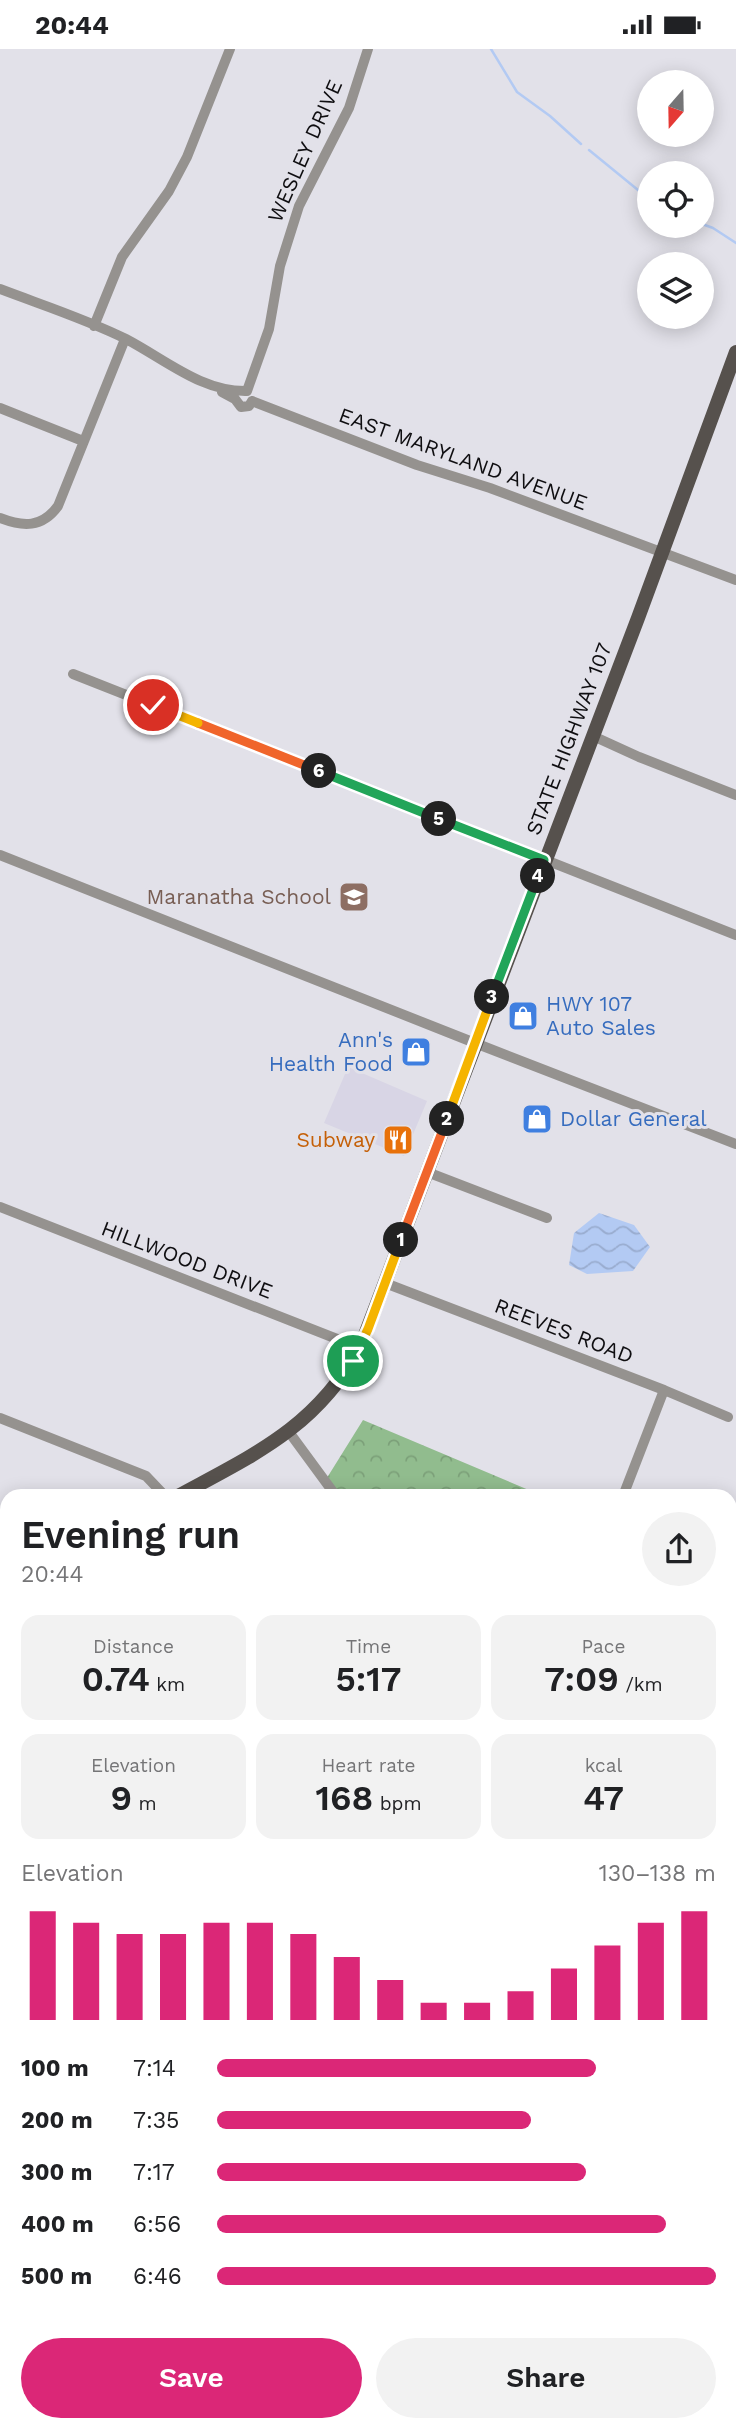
<!DOCTYPE html>
<meta charset="utf-8">
<style>
body{margin:0;font-family:"Work Sans",sans-serif;background:#f2f2f2;color:#202124;height:100vh;display:flex;flex-direction:column;font-size:26px;white-space:nowrap}
*{box-sizing:border-box;margin:0}
p{font-size:23px;color:#757577}
.icon{flex:none;width:38px;height:38px;fill:none;stroke:currentColor;stroke-width:2;stroke-linecap:round;stroke-linejoin:round}
.map{position:relative;flex:1;overflow:hidden}
.details{position:absolute;left:0px;top:1440px;width:737px;height:943px;display:flex;flex-direction:column;background:#fff;border-radius:21px 21px 0 0;box-shadow:0 4px 18px #0003}
.details>*{flex:none}
.needle{width:46px;rotate:200deg}
.fabs{position:absolute;left:637px;top:21px;display:grid;gap:14px}
.fabs a{display:grid;place-items:center;width:77px;height:77px;border-radius:50%;background:#fff;box-shadow:0 4px 18px #0003;font-size:35px}
.pin{position:absolute;display:grid;place-items:center;width:60px;height:60px;color:#fff;margin:-30px;border:4px solid #fff;border-radius:50%;box-shadow:0 2px 7px #0007}
.km{position:absolute;width:35px;height:35px;margin:-18px;border-radius:50%;background:#222;color:#fff;font-size:19px;line-height:35px;text-align:center}
.round{display:grid;place-items:center;flex:none;width:74px;height:74px;border-radius:37px;background:#f2f2f2}
.summary{display:flex;align-items:center;justify-content:space-between;height:119px;padding:0 21px}
h1{font-size:38px;font-weight:600;line-height:52px}
.stats{display:grid;grid-template-columns:repeat(3,1fr);gap:10px;height:119px;padding:7px 21px}
.stats div{display:grid;align-content:center;border-radius:18px;background:#f2f2f2;text-align:center}
.stats b{font-size:35px;font-weight:600}
.stats small{font-size:19px;font-weight:400}
.stats p{font-size:19px}
.chart{height:196px;padding:14px 21px}
.chart p{display:flex;justify-content:space-between}
.chart svg{width:100%;height:126px;margin-top:7px;stroke:#db2777;stroke-width:6}
.action{display:flex;gap:14px;margin-top:auto;padding:14px 21px}
.action a{flex:1;height:80px;border-radius:42px;background:#db2777;color:#fff;font-size:28px;font-weight:600;line-height:80px;text-align:center}
.action a+a{background:#f2f2f2;color:#202124}
ul{padding:0 21px;list-style:none;font-size:23px}
li{display:grid;grid-template-columns:112px 84px 1fr;align-items:center;height:52px}
li i{height:18px;border-radius:9px;background:#db2777}
.status{display:flex;justify-content:space-between;align-items:center;height:49px;padding:0 35px;background:#fff;direction:ltr}
.status svg{height:19px;fill:currentColor}
.map>svg:first-child{display:block}
</style>
<div class="status"><b>20:44</b><svg viewBox="0 0 49 12"><path d="M0 12V9h3v3zM5 12V6h3v6zM10 12V3h3v9zM15 12V0h3v12zM26 1h20v11H26zM47 4h2v5h-2z"/></svg></div>
<div class="map">
<svg width="736" height="2382" viewBox="0 0 736 2382">
<defs>
<pattern id="park-crowns" width="20" height="18" patternUnits="userSpaceOnUse" patternTransform="scale(1.75)"><rect width="20" height="18" fill="#91bc8e"/><path d="M2 6a3 3 0 1 1 6 0M12 15a3 3 0 1 1 6 0" fill="none" stroke="#7ca079"/></pattern>
<pattern id="water-waves" width="16" height="10" patternUnits="userSpaceOnUse" patternTransform="scale(1.75)"><rect width="16" height="10" fill="#b3caf3"/><path d="M0 5q4-4 8 0t8 0" fill="none" stroke="#99accf"/></pattern>
</defs>
<rect width="100%" height="100%" fill="#e2e1e9"/>
<path fill="#d8d5e5" d="M348,1018L427,1052L404,1107L324,1074Z
M730,1518L736,1520V1892L730,1911Z
M730,1938L736,1959V2058L730,2063Z"/>
<path fill="url(#park-crowns)" d="M363,1371L543,1447H336L325,1432Z
M736,1892V1959C729,1935 728,1916 736,1892Z
M736,2058V2208L730,2206V2063Z"/>
<path fill="#91bc8e" d="M730,1705L736,1710V1790L732,1794L730,1793Z"/>
<path fill="url(#water-waves)" d="M599,1164L634,1176L650,1198L633,1222L587,1225L569,1216L574,1184Z"/>
<g fill="none" stroke-linecap="round" stroke-linejoin="round">
<path stroke="#b3caf3" stroke-width="2.5" d="M491,0L517,43L550,67L581,95
M589,101L649,150
M702,175L713,179L736,194
M730,1964L735,1968"/>
<path stroke="#95928f" stroke-width="10" d="M0,240C42,256 86,270 126,290C166,311 202,343 247,342
M94,277L122,208L169,142L187,108L230,0
M247,342L269,280L280,217L299,157L349,59L368,0
M222,343L235,350L241,358L249,357L252,352
M252,352L417,416L490,439L736,531
M0,359L83,392
M0,469C23,478 42,479 58,457L125,290
M73,625L736,886
M593,687L639,708L736,746
M0,806L475,994L736,1095
M427,1123L547,1169
M0,1158L360,1299
M385,1234L664,1341L728,1368
M0,1369L146,1427L165,1447
M289,1383L336,1447
M623,1447L664,1341
M730,1697L736,1700
M0,1821H7
M0,1908L7,1910
M0,1984L7,1987
M0,2283L7,2291
M105,2382L107,2376
M292,2382L294,2376
M413,2382L415,2376
M540,2382L542,2376"/>
<path stroke="#56514d" stroke-width="14" d="M178,1447C255,1405 315,1379 360,1299L638,569L736,303
M0,1544L7,1541"/>
</g>
<g fill="none" stroke-linecap="round" stroke-linejoin="round">
<g stroke="#fff" stroke-width="14">
<path id="split-1" d="M353,1312L368,1280L401,1191"/>
</g>
<g stroke="#fff" stroke-width="14">
<path id="split-2" d="M401,1191L447,1070"/>
</g>
<g stroke="#fff" stroke-width="14">
<path id="split-3" d="M447,1070L492,948"/>
</g>
<g stroke="#fff" stroke-width="14">
<path id="split-4" d="M492,948L538,827"/>
</g>
<g stroke="#fff" stroke-width="14">
<path id="split-5" d="M439,770L544,811L538,827"/>
</g>
<g stroke="#fff" stroke-width="14">
<path id="split-6" d="M319,722L439,770"/>
</g>
<g stroke="#fff" stroke-width="14">
<path id="split-7" d="M198,674L319,722"/>
</g>
<g stroke="#fff" stroke-width="14">
<path id="split-8" d="M153,656L198,674"/>
</g>
<use href="#split-1" stroke="#f5b400" stroke-width="9"/>
<use href="#split-2" stroke="#f0652b" stroke-width="9"/>
<use href="#split-3" stroke="#f5b400" stroke-width="9"/>
<use href="#split-4" stroke="#22a559" stroke-width="9"/>
<use href="#split-5" stroke="#22a559" stroke-width="9"/>
<use href="#split-6" stroke="#22a559" stroke-width="9"/>
<use href="#split-7" stroke="#f0652b" stroke-width="9"/>
<use href="#split-8" stroke="#f5b400" stroke-width="9"/>
</g>
<defs>
<g id="school-square" transform="scale(1.575)"><rect x="-9" y="-9" width="18" height="18" rx="4" fill="#8d6e63" stroke="#e2e1e9"/><path d="M0-5L7-2L0 1L-7-2ZM-4 1L0 2.5L4 1V4Q0 6-4 4Z" fill="#fff"/></g>
<g id="shop-square" transform="scale(1.575)"><rect x="-9" y="-9" width="18" height="18" rx="4" fill="#3f7fe0" stroke="#e2e1e9"/><path d="M-5-2.5h2.3a2.7 3.5 0 0 1 5.4 0H5L5.5 6h-11ZM-1.5-2.5h3a1.5 2.3 0 0 0-3 0Z" fill="#fff"/></g>
<g id="restaurant-square" transform="scale(1.575)"><rect x="-9" y="-9" width="18" height="18" rx="4" fill="#e8710a" stroke="#e2e1e9"/><path d="M-5-6h1v4h1v-4h1v4h1v-4h1v5L-1.5 .5V6h-2V.5L-5-1ZM5-6V6H3V1.5H1.5Q1.5-4 5-6Z" fill="#fff"/></g>
</defs>
<g fill-rule="evenodd">
<use href="#school-square" x="354" y="848"/>
<use href="#shop-square" x="523" y="967"/>
<use href="#shop-square" x="416" y="1003"/>
<use href="#shop-square" x="537" y="1070"/>
<use href="#restaurant-square" x="398" y="1091"/>
</g>
<g text-anchor="middle" stroke-width="6" stroke-linejoin="round" paint-order="stroke">
<g font-size="21" fill="#0f0e11" stroke="#e2e1e9">
<text transform="translate(305 102) rotate(-66)" y="7">WESLEY DRIVE</text>
<text transform="translate(463 410) rotate(20)" y="7">EAST MARYLAND AVENUE</text>
<text transform="translate(569 690) rotate(-69)" y="7">STATE HIGHWAY 107</text>
<text transform="translate(187 1211) rotate(21)" y="7">HILLWOOD DRIVE</text>
<text transform="translate(564 1282) rotate(21)" y="7">REEVES ROAD</text>
</g>
<g font-size="21" fill="#785e54" stroke="#e2e1e9" text-anchor="end">
<text x="331" y="855">Maranatha School</text>
</g>
<g font-size="21" fill="#366cbe" stroke="#e2e1e9" text-anchor="start">
<text x="546" y="962">HWY 107<tspan x="546" dy="24">Auto Sales</tspan></text>
<text x="393" y="998" text-anchor="end">Ann's<tspan x="393" dy="24">Health Food</tspan></text>
<text x="560" y="1077">Dollar General</text>
</g>
<g font-size="21" fill="#c56008" stroke="#e2e1e9" text-anchor="end">
<text x="375" y="1098">Subway</text>
</g>
</g>
</svg>
<div class="fabs">
<a><svg class="needle" viewBox="-14 -14 28 28"><path d="M0-13l5 13h-10z" fill="#e53935"/><path d="M0 13l5-13h-10z" fill="#757577"/></svg></a>
<a><svg class="icon" aria-label="locate" viewBox="0 0 24 24"><circle cx="12" cy="12" r="6"/><path d="M12 2v4M12 18v4M2 12h4M18 12h4"/></svg></a>
<a><svg class="icon" aria-label="layers" viewBox="0 0 24 24"><path d="M12 4l9 5-9 5-9-5zM3 14l9 5 9-5"/></svg></a>
</div>
<div class="pin" style="left:353px;top:1312px;background:#1e9e55"><svg class="icon" aria-label="arrive" viewBox="0 0 24 24"><path d="M6 21V4h12l-3 4 3 4H6"/></svg></div>
<div class="pin" style="left:153px;top:656px;background:#d93025"><svg class="icon" aria-label="check" viewBox="0 0 24 24"><path d="M5 12l5 5 9-10"/></svg></div>
<b class="km" style="left:401px;top:1191px">1</b>
<b class="km" style="left:447px;top:1070px">2</b>
<b class="km" style="left:492px;top:948px">3</b>
<b class="km" style="left:538px;top:827px">4</b>
<b class="km" style="left:439px;top:770px">5</b>
<b class="km" style="left:319px;top:722px">6</b>
<section class="details">
<div class="summary"><div><h1>Evening run</h1><p>20:44</p></div><a class="round"><svg class="icon" aria-label="share" viewBox="0 0 24 24"><path d="M12 15V3M7 8l5-5 5 5M5 13v7h14v-7"/></svg></a></div>
<div class="stats">
<div><p>Distance</p><b>0.74<small> km</small></b></div>
<div><p>Time</p><b>5:17</b></div>
<div><p>Pace</p><b>7:09<small> /km</small></b></div>
</div>
<div class="stats">
<div><p>Elevation</p><b>9<small> m</small></b></div>
<div><p>Heart rate</p><b>168<small> bpm</small></b></div>
<div><p>kcal</p><b>47</b></div>
</div>
<div class="chart"><p><span>Elevation</span>130–138 m</p>
<svg viewBox="0 0 160 44" preserveAspectRatio="none"><path d="M5 44V6M15 44V10M25 44V14M35 44V14M45 44V10M55 44V10M65 44V14M75 44V22M85 44V30M95 44V38M105 44V38M115 44V34M125 44V26M135 44V18M145 44V10M155 44V6"/></svg>
</div>
<ul>
<li><b>100 m</b>7:14<i style="width:76%"></i></li>
<li><b>200 m</b>7:35<i style="width:63%"></i></li>
<li><b>300 m</b>7:17<i style="width:74%"></i></li>
<li><b>400 m</b>6:56<i style="width:90%"></i></li>
<li><b>500 m</b>6:46<i style="width:100%"></i></li>
</ul>
<div class="action"><a>Save</a><a>Share</a></div>
</section>
</div>
